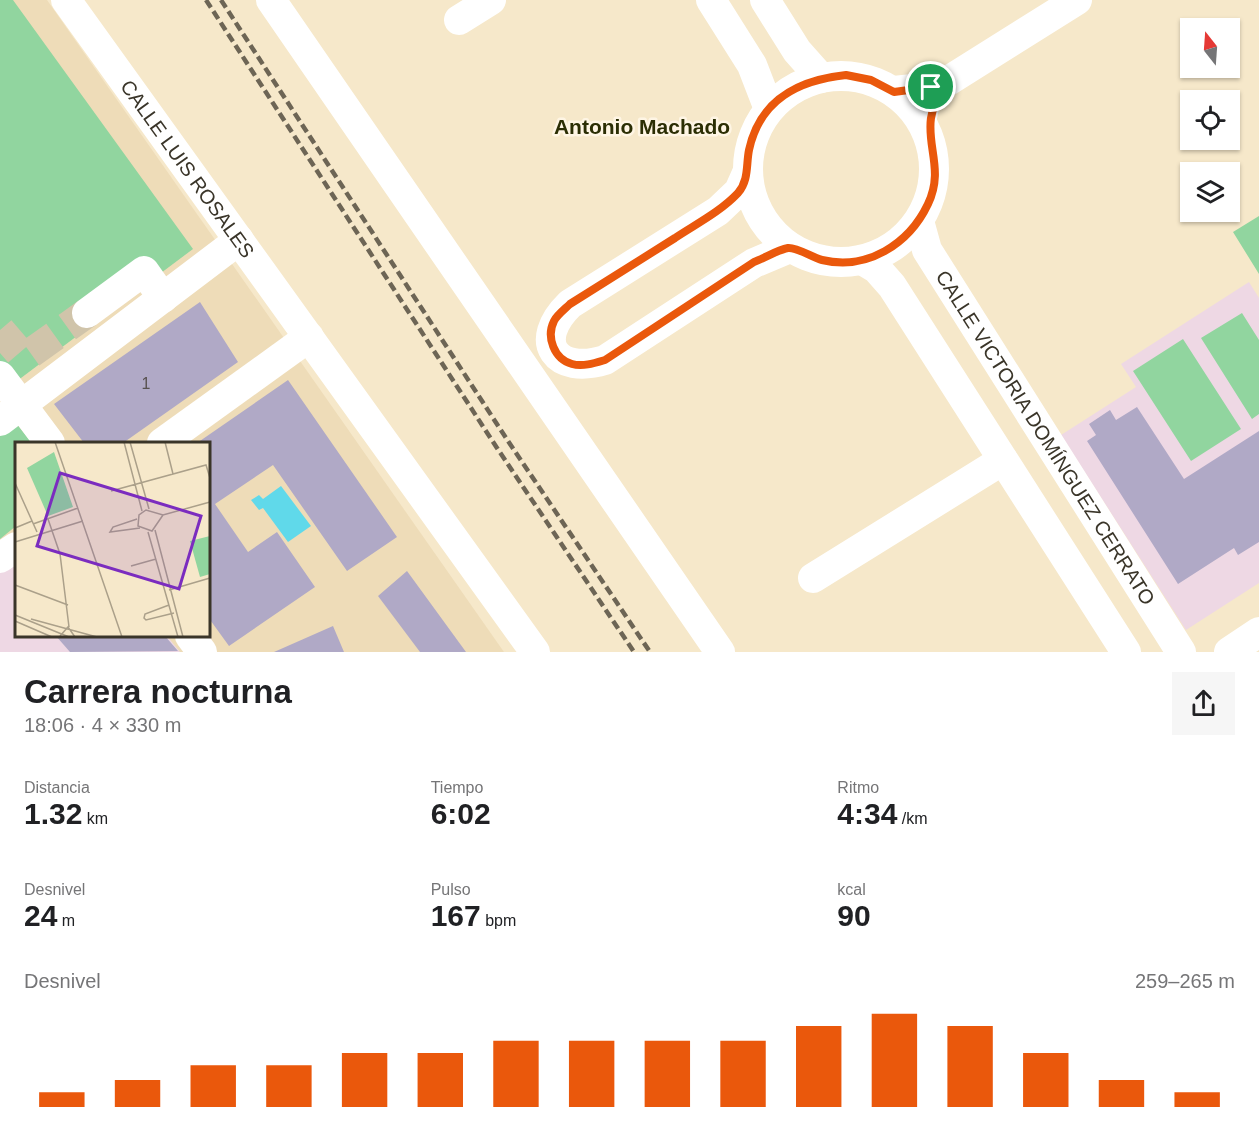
<!DOCTYPE html>
<html lang="es">
<meta charset="utf-8">
<style>
body{margin:0;font-family:Arial,sans-serif;background:#f6f6f6;color:#202124;height:100vh;display:flex;flex-direction:column;font-size:22px;white-space:nowrap}
*{box-sizing:border-box;margin:0}
p{font-size:20px;color:#757577}
.icon{flex:none;width:33px;height:33px;fill:none;stroke:currentColor;stroke-width:2;stroke-linecap:round;stroke-linejoin:round}
.map{position:relative;height:652px;overflow:hidden}
.side{display:flex;flex-direction:column;background:#fff;flex:1}
.side>*{flex:none}
.needle{width:39px;rotate:343deg}
.buttons{position:absolute;left:1180px;top:18px;display:grid;gap:12px}
.buttons a{display:grid;place-items:center;width:60px;height:60px;border-radius:0px;background:#fff;box-shadow:0 2px 4px #0004;font-size:30px}
.pin{position:absolute;display:grid;place-items:center;width:51px;height:51px;color:#fff;margin:-26px;border:3px solid #fff;border-radius:50%;box-shadow:0 2px 6px #0007}
.round{display:grid;place-items:center;flex:none;width:63px;height:63px;border-radius:0px;background:#f6f6f6}
.headline{display:flex;align-items:center;justify-content:space-between;height:102px;padding:0 24px}
h1{font-size:33px;font-weight:800;line-height:45px}
.figures{display:grid;grid-template-columns:repeat(3,1fr);gap:9px;height:102px;padding:6px 24px}
.figures div{display:grid;align-content:center}
.figures b{font-size:30px;font-weight:800}
.figures small{font-size:16px;font-weight:400}
.figures p{font-size:16px}
.chart{height:168px;padding:12px 24px}
.chart p{display:flex;justify-content:space-between}
.chart svg{width:100%;height:108px;margin-top:6px;stroke:#ea580c;stroke-width:6}
.map>svg:first-child{display:block}
</style>
<div class="map">
<svg width="1259" height="652" viewBox="0 0 1259 652">
<rect width="100%" height="100%" fill="#f6e8ca"/>
<path fill="#eedcb8" fill-rule="evenodd" d="M0,0H47L504,652H0ZM16,443H208V636H16Z"/>
<path fill="#eed8e4" d="M1249,282L1259,298V583L1186,630L1061,435L1136,387L1121,364Z
M16,559V636H167L180,652H0V571Z"/>
<path fill="#91d59f" d="M0,0H13L193,249L17,381L0,362Z
M1259,216V274L1233,232Z
M1242,313L1259,340V414L1252,419L1201,338Z
M1183,339L1241,429L1191,461L1133,371Z
M16,423L32,443H16V526L0,539V435Z"/>
<path fill="#60d9ea" d="M281,486L311,526L288,542L263,508L259,510L251,500L259,495L263,499Z"/>
<path fill="#b0a9c6" d="M200,302L238,362L123,443H84L54,404Z
M288,380L397,537L347,571L273,465L215,504L248,552L277,532L315,587L229,646L208,617V443H197Z
M1137,407L1184,479L1259,431V542L1238,555L1234,548L1178,584L1087,441L1096,435L1089,424L1110,410L1116,420Z
M407,571L466,652H420L378,596Z
M333,626L344,652H274Z
M56,636H165L178,651L70,652Z"/>
<g fill="none" stroke-linecap="round" stroke-linejoin="round">
<path stroke="#d0c4aa" stroke-width="30" stroke-dasharray="30 15" stroke-linecap="butt" d="M0,330L24,358L87,313"/>
<g stroke="#fff" stroke-width="30">
<path id="s1" d="M66,0L535,652"/>
<path d="M271,0L720,652"/>
<path d="M711,0L752,65L769,109"/>
<path d="M765,0L797,51L821,78"/>
<path d="M459,20L491,0"/>
<circle cx="841" cy="169" r="93"/>
<path d="M894,91L931,87L948,81L1077,0"/>
<path d="M747,173L739,191L718,211L570,304C531,342 556,375 605,360L754,263L790,248"/>
<path id="s2" d="M919,221L927,250L1181,652"/>
<path d="M862,260L877,269L892,286L1126,652"/>
<path d="M87,313L144,271L163,298"/>
<path d="M0,376L50,443"/>
<path d="M0,421L239,240"/>
<path d="M162,443L309,337"/>
<path d="M0,558L16,547"/>
<path d="M813,578L1003,460"/>
<path d="M190,636L202,652"/>
<path d="M1229,652L1259,632"/>
</g>
<path stroke="#6d6555" stroke-width="4.5" stroke-dasharray="9 4.5" stroke-linecap="butt" d="M206,0L497,448L634,652
M221,0L508,441L650,652"/>
</g>
<g fill="none" stroke-linecap="round" stroke-linejoin="round">
<g stroke="#fff" stroke-width="12">
<path id="route" d="M846,75L871,80L894,92L931,87L948,81C909,131 950,158 928,204C909,244 867,271 822,260C813,258 797,247 788,248C777,250 765,258 754,262L605,360C595,363 583,367 572,364C554,359 546,337 554,321C557,315 565,309 570,304C605,282 640,260 675,238C696,224 720,212 738,193C749,180 746,165 749,150C760,99 799,80 846,75Z"/>
</g>
<use href="#route" stroke="#ea580c" stroke-width="8"/>
</g>
<g text-anchor="middle" stroke-width="5" stroke-linejoin="round" paint-order="stroke">
<g font-size="16" fill="#585250">
<text x="146" y="389">1</text>
</g>
<g font-size="20" fill="#3a3529" stroke="#fef5e4">
<text dy="7" stroke="none"><textPath href="#s1" startOffset="208">CALLE LUIS ROSALES</textPath></text>
<text dy="7" stroke="none"><textPath href="#s2" startOffset="252">CALLE VICTORIA DOMÍNGUEZ CERRATO</textPath></text>
</g>
<g font-size="21" font-weight="bold" fill="#2b2e04" stroke="#fef5e4">
<text x="642" y="134">Antonio Machado</text>
</g>
</g>
<g transform="translate(15 442)">
<rect width="195" height="195" fill="#f6e8ca"/>
<path d="M39,10L58,65L33,74L12,26ZM195,94V132L185,135L175,99Z" fill="#91d59f"/>
<path fill="none" stroke="#aba08a" stroke-width="1.5" d="M40,0L107,195M109,0L127,69M115,0L134,67M150,0L158,32M0,41L22,90M96,49L191,23L195,36M148,73L137,89L123,84L124,73L131,68L148,73L195,60M33,77L45,112L54,185M122,77L98,85L95,90L125,86M18,82L63,66M0,86L17,79M140,88L168,195M133,90L163,195M0,100L68,79M116,124L141,117M0,143L53,163M154,148L195,136M154,163L130,172L129,176L131,178L159,171M0,173L54,195M16,177L82,195M0,179L37,195M45,194L53,185L60,195"/>
<path fill="#7b2cbf" fill-opacity="0.15" stroke="#7b2cbf" stroke-width="3" d="M45,31L186,74L164,147L22,104Z"/>
<rect width="195" height="195" fill="none" stroke="#3a3529" stroke-width="3"/>
</g>
</svg>
<div class="buttons">
<a><svg class="needle" viewBox="-14 -14 28 28"><path d="M0-13l5 13h-10z" fill="#e53935"/><path d="M0 13l5-13h-10z" fill="#757577"/></svg></a>
<a><svg class="icon" aria-label="locate" viewBox="0 0 24 24"><circle cx="12" cy="12" r="6"/><path d="M12 2v4M12 18v4M2 12h4M18 12h4"/></svg></a>
<a><svg class="icon" aria-label="layers" viewBox="0 0 24 24"><path d="M12 4l9 5-9 5-9-5zM3 14l9 5 9-5"/></svg></a>
</div>
<div class="pin" style="left:931px;top:87px;background:#1e9e55"><svg class="icon" aria-label="arrive" viewBox="0 0 24 24"><path d="M6 21V4h12l-3 4 3 4H6"/></svg></div>
</div>
<section class="side">
<div class="headline"><div><h1>Carrera nocturna</h1><p>18:06 · 4 × 330 m</p></div><a class="round"><svg class="icon" aria-label="share" viewBox="0 0 24 24"><path d="M12 15V3M7 8l5-5 5 5M5 13v7h14v-7"/></svg></a></div>
<div class="figures">
<div><p>Distancia</p><b>1.32<small> km</small></b></div>
<div><p>Tiempo</p><b>6:02</b></div>
<div><p>Ritmo</p><b>4:34<small> /km</small></b></div>
</div>
<div class="figures">
<div><p>Desnivel</p><b>24<small> m</small></b></div>
<div><p>Pulso</p><b>167<small> bpm</small></b></div>
<div><p>kcal</p><b>90</b></div>
</div>
<div class="chart"><p><span>Desnivel</span>259–265 m</p>
<svg viewBox="0 0 160 44" preserveAspectRatio="none"><path d="M5 44V38M15 44V33M25 44V27M35 44V27M45 44V22M55 44V22M65 44V17M75 44V17M85 44V17M95 44V17M105 44V11M115 44V6M125 44V11M135 44V22M145 44V33M155 44V38"/></svg>
</div>
</section>
